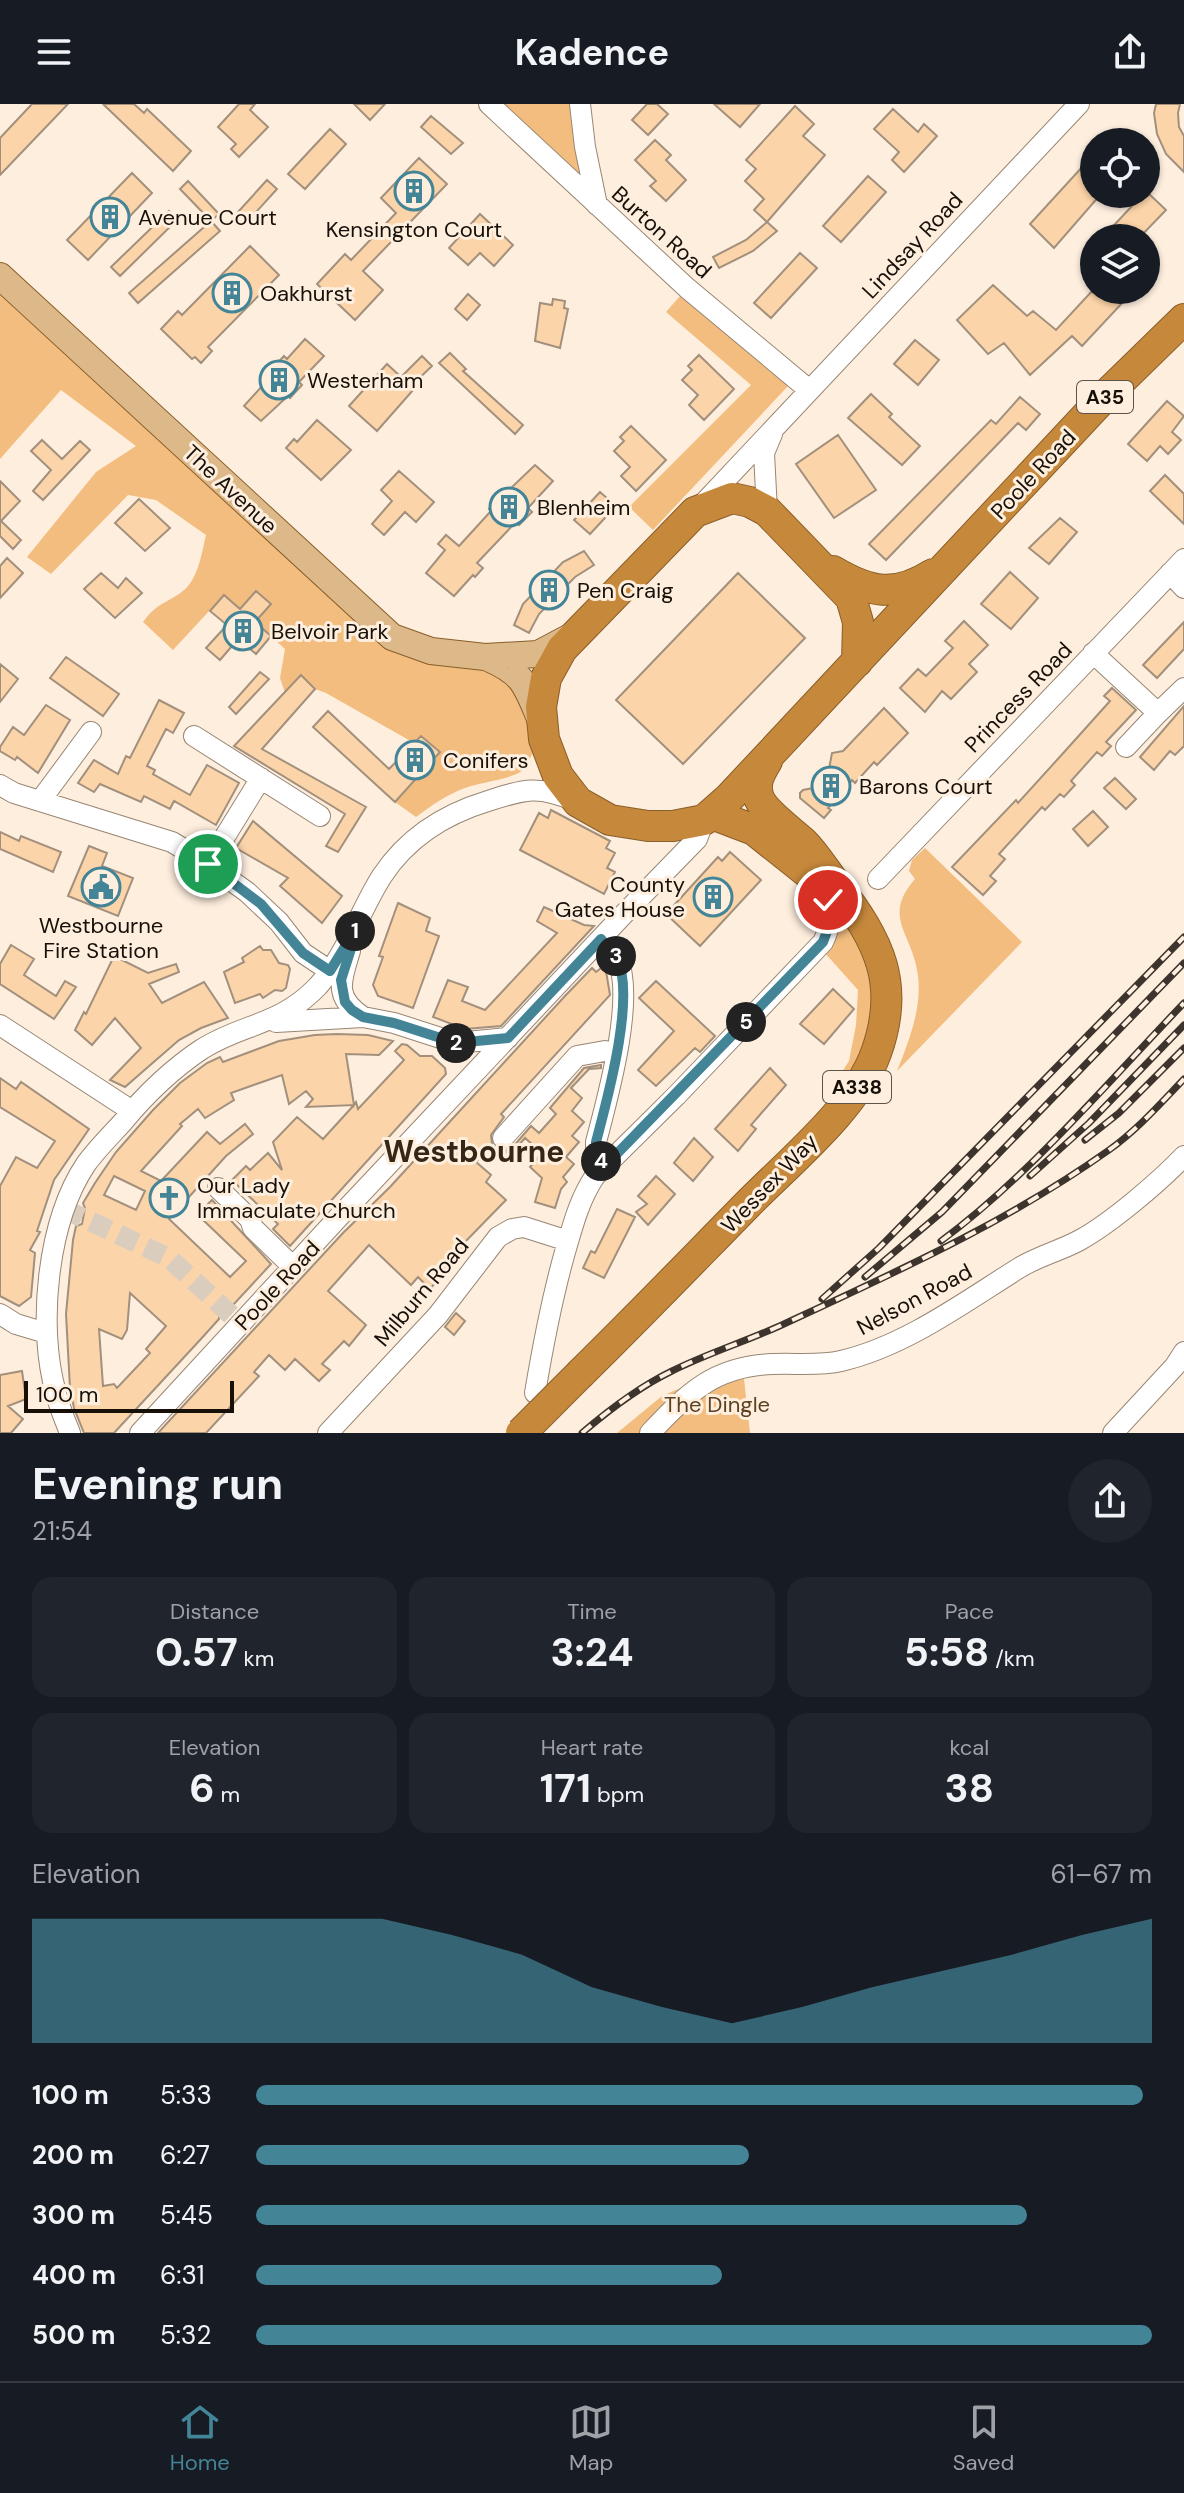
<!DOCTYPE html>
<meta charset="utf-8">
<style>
body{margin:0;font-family:"DM Sans",sans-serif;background:#20242c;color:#f1f3f6;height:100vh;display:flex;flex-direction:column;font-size:30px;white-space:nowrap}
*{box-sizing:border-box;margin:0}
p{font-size:26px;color:#9ea1a6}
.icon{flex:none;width:44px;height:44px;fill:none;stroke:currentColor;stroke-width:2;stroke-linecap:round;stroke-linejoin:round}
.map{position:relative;height:1329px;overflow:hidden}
.side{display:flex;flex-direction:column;background:#171b24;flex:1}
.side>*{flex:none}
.controls{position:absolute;left:1080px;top:24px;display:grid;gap:16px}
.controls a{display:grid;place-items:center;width:80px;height:80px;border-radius:50%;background:#171b24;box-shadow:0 2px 6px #0004;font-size:40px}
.scale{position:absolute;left:24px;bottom:20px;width:210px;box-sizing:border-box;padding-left:8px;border:4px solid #161009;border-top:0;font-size:22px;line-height:28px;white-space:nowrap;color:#161009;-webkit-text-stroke:6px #feeede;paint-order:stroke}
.pin{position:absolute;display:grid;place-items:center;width:68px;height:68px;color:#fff;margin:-34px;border:4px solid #fff;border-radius:50%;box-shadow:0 2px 8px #0007}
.km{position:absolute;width:40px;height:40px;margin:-20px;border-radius:50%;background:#222;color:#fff;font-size:22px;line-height:40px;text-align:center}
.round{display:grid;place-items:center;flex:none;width:84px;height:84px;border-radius:42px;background:#20242c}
.head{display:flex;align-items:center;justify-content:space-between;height:136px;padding:0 32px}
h1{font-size:44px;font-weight:700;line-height:60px}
.stats{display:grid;grid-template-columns:repeat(3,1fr);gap:12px;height:136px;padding:8px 32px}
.stats div{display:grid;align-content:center;border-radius:20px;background:#20242c;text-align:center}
.stats b{font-size:40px;font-weight:700}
.stats small{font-size:22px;font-weight:400}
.stats p{font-size:22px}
.chart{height:224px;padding:16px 32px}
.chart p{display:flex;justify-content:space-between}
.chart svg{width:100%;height:144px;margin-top:8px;fill:#438497;opacity:.7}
ul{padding:0 32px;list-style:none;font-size:26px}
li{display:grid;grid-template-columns:128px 96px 1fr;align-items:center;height:60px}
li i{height:20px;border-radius:10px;background:#438497}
header{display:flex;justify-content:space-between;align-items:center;height:104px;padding:0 32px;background:#171b24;font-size:36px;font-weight:700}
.menu{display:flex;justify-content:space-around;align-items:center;height:112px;border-top:2px solid #363941;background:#171b24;font-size:22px;color:#9ea1a6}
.menu a{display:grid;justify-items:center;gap:4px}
.menu .active{color:#438497}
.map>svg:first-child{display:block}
</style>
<header><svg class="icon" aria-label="menu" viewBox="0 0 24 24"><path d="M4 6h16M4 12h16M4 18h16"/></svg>Kadence<svg class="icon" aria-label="share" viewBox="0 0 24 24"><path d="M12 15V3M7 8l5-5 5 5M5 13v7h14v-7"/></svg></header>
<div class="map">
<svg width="1184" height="1329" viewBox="0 0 1184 1329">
<rect width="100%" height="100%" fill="#feeede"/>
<path fill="#f3bd7f" d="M489,0H580L597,101Z
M0,172L392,533L485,553L522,594L536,642C532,649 529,659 524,665C515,675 480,678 465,684C446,691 431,702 416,713L395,698L440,648L422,632L414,639L326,589L315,585L302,572L285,589L280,574L285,545L255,518L271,500L240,505L223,492L173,546L143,518C157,500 160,502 179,490C198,478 201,452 206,431L156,396L128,391L51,470L27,453L96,368L136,342L61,286L0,355Z
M680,192L789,281L653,426L629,403L751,281L666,208Z
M925,744L1022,838L897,967C909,937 922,904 918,872C913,829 881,814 915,775L909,767L912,756Z
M835,806L845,816L860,842L872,871L874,926L830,1006L824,996L849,957L856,921L858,886L824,848Z
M742,1257L750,1329H617L662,1292Z"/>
<path fill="#fcd4a9" stroke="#a2907d" stroke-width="2" fill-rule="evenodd" d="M32,0H68L0,71V34Z
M103,0H134L144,9L147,5L191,47L173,67Z
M239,0H255L250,6L268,23L239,53L231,45L236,40L218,23Z
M354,0H385L370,16Z
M647,0H657L668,10L648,31L632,16Z
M714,0H760L740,23Z
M1156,0H1180L1178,9L1179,23L1184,32V68L1166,50L1157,30L1154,9Z
M795,2L814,20L803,32L825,51L767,118L754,106L764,95L745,77L756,65L746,56Z
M893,5L918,28L924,20L937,32L904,68L892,56L899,48L874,25Z
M431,12L463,39L451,50L421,23Z
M330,25L346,40L305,85L288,70Z
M655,36L671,51L666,56L686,76L666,97L650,82L656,77L635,56Z
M1094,50V90H1101L1054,144L1030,120Z
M419,54L447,80L363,167L383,186L355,216L317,180L345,150L351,156L396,109L381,94Z
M132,69L152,89L88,156L67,136Z
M868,72L886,88L841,138L823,122Z
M267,76L277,85L248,117L238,108Z
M188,77L219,110L211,117L180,85Z
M1146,87L1166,106L1139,134H1102Z
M169,107L177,116L120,172L111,163Z
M480,110L513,141L494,162L480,149L468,161L449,144Z
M211,117L220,127L138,199L129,189Z
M767,118L777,127L753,147L719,164L713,153L746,136Z
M250,142L279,171L208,243L212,247L201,259L195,253L192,255L161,225L178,207L182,211Z
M800,149L817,164L771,214L754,199Z
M993,181L1027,212L1033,207L1056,226L1093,186H1128L1122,192L1126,195L1082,242L1072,232L1030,271L1004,239L988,250L957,216Z
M468,190L480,201L467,216L455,205Z
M553,195L565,197L564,204L568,205L560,244L535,237L540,199L552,201Z
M305,235L324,252L299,278L302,281L290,294L288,292L261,317L244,302L264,280L261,277L284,252L287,255Z
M915,236L939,256L918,281L894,260Z
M450,249L466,265L463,267L523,321L515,330L439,259Z
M699,251L734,285L704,316L689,301L698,291L682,276L692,266L688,262Z
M422,252L432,262L411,282L414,285L377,327L349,302L387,260L401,273Z
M871,290L892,310L889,313L920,342L902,361L848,314Z
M1020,293L1040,310L1026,326L1018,319L886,456L869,440L991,316L996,320Z
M1167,297L1184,312L1172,328L1181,336L1168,350L1160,342L1147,357L1128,340Z
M317,316L351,346L321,376L286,344L294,335L297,338Z
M631,322L666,356L636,387L621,372L630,363L614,347L624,337L620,333Z
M838,331L876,386L834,414L796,360Z
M42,336L62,355L80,337L90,346L43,396L33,387L51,366L31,347Z
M535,361L553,377L528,404L532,408L519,421L516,418L477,459L483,464L475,473L473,471L454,492L426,469L445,446L438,440L446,431L459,442L491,407L489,405Z
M399,367L434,398L416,418L405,408L384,431L372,420L392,397L381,386Z
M1165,371L1184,390V420L1150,387Z
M0,377L20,397L1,417L21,436L13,445L0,432Z
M600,388L616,402L590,430L574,416Z
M139,395L170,424L145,447L115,419Z
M1060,414L1077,428L1049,460L1029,444Z
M584,447L594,461L575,473L539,510L529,529L514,521L523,500L563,458Z
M7,454L23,469L0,494V462Z
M1010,468L1038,494L1011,525L981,500Z
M101,469L118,484L126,474L142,489L115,514L84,485Z
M738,469L805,534L683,660L616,596Z
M256,487L271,500L255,518L271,532L256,550L238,535L220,556L206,544L227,521L210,507L224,491L240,505Z
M964,517L988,541L969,560L977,568L951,595L942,587L925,608L900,584L918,565L926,572L953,544L945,537Z
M1184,518V545L1157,574L1143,561Z
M66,553L119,590L103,612L50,574Z
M0,560L18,575L0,598Z
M260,568L269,575L236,610L229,603Z
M301,571L315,585L262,645L366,703L338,748L326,742L345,710L234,642Z
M1112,584L1136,606L1106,638L1111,642L1102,652L1097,648L1071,677L1075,681L1064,693L1060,690L1045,706L1042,703L999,750L1005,755L990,772L996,777L983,791L952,763L1016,696L1018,699L1066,646L1110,597L1104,592Z
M159,596L184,609L173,629L166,625L147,662L155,666L153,670L190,691L207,661L239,679L216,721L174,697L170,705L144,692L141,698L100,680L94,688L78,679L94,656L118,670L126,652L130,654Z
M46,601L70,616L38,669L17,653L15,656L0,647V643L13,623L24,631Z
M1184,602V642L1175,651L1170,647L1154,666L1140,653Z
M884,604L908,629L877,661L874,658L855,679L852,676L828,704L831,706L824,714L800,694V689L803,686L813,684L829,665L832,649L843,647Z
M328,607L389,665L421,632L440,648L395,698L313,623Z
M1115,674L1136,695L1126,705L1104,684Z
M551,706L610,737L606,744L615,749L607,764L615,768L604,790L520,746L539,709L548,714Z
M1093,707L1108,723L1088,742L1073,725Z
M253,717L342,792L322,819L280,782L288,774L236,744Z
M0,728L19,737L21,732L61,748L53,768L0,745Z
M89,742L107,749L102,762L133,774L118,812L68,792Z
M730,748L761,776L700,842L666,810L718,753L722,757Z
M398,799L430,814L426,827L439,832L413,904L378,892L373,881L383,853L379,852Z
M544,803L584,821L594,822L501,922L465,925L433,913L448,876L468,883L462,897L485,906L557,829L537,817Z
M11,841L34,855L24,871L56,892L65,877L76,883L54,915L0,880V860Z
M260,842L263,846H271L279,859L288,861L290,865L286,884L282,887L275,886L263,894L260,890L235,899L224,868L244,858L242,854Z
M114,852L148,869L176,860L179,868L149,880L162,899L204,878L228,914L201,924L179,936L125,983L110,976L141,944L115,914L92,941L75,926L84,908L86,910Z
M605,861L610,891L501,1010L504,1013L491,1031L492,1040L476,1058L491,1071L486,1078L506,1096L461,1142L464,1145L430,1185L418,1173L411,1181L369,1141L328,1187L366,1221L349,1242L344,1237L322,1260L330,1266L319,1277L295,1255L285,1266L269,1251L254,1268L259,1272L206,1329H158L343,1129L390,1083L565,892L592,864L596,868Z
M656,877L715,932L700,948L695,944L656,982L638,966L674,927L639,894Z
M833,885L854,905L824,940L800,920Z
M337,930L368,931L393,937L379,951L346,950L354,1001L356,998L358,1005L404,956L395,947L402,940L407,941L420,952H432L445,964L446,970L290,1142L273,1125L278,1120L232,1076L246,1062L250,1066L268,1049L282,1066L273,1038L297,1013L323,1035L354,1001L306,1003L313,995L306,987L289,1000L282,971L231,989L234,996L205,1014L198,1005L180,1020L182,1022L141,1067L161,1077L207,1028L220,1040L245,1020L253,1030L226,1052L169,1115L230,1173L246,1157L200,1113V1108L212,1096L271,1160L234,1200H230L219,1210V1215L200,1236L114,1329H84L74,1304L70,1284L66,1210L73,1136L76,1122L82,1120L85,1104L83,1099L95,1079L116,1048L153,1006L180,979L207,959L220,953L223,958L279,937L315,931ZM114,1072L145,1087L136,1106L104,1091ZM130,1189L166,1222L146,1245L150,1249L117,1284L114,1280L103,1282L99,1225L122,1235L127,1226Z
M601,961V964L589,965L571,984L582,994L572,1007L584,1018L572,1032L579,1038L566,1053L574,1060L563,1073L567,1078L561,1085L555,1104L535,1098L542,1074L530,1063L542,1049L525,1034L510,1051L505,1047L513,1043L531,1022L539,1029L556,1010L550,1004L584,964Z
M770,964L786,981L751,1021L756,1025L738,1047L715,1025Z
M0,974L16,985L21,978L89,1025L54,1076L37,1127L40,1128L30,1146L35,1149L31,1193L19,1202L0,1192V1082L16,1053L37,1064L55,1037L0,1003Z
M694,1034L713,1053L693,1077L674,1059Z
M656,1072L675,1090L648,1121L636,1108L647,1100L638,1092Z
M617,1105L635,1113L604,1174L583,1164L591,1147L595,1149Z
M456,1209L465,1217L454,1231L445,1223Z
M22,1267L26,1295L8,1302L23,1315L11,1329H0V1271Z"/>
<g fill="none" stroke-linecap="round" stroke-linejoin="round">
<path stroke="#dbcdbe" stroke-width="20" stroke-dasharray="20 10" stroke-linecap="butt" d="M64,1105L169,1154L241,1220"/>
<g stroke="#988673" stroke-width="22">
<path id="minor" d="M489,0L687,184L808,285
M580,0L585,43L597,101
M700,403L1079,0
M767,407L764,349L772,330
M1170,469L1184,484
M1093,549L1158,609L1184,584
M194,632L320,712
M1126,643L1158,609
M0,681L14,689L172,738L208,760L247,788L279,818L303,849L330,867
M40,697L91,628
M208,760L261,674
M878,775L1184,455
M601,835C606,841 613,847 617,854C636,893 607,996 596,1038V1048L604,1063
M350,847C341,877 333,893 363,913
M276,918L363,913L394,919L456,939L508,934
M0,921L132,1007
M503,1034L577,952L605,947L617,949
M218,1084L250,1115L253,1124L293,1163
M0,1210L16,1220L46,1229
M535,1289C543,1241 552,1194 565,1148C573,1121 579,1096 595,1072L676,992L823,838C834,817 829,798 818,778
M70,1329C65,1316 59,1303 56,1289C37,1223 47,1118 86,1060C96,1046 110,1032 122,1019C145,991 172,965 202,945C243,919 280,922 318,882C347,850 359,808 382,772C407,734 445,710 488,697C525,685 539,681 575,697
M140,1329L336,1116L622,812L697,735L704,716
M328,1329L438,1211L498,1133L512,1125L524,1123L568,1137
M650,1329C688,1289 714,1262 773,1260C795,1259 820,1262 841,1257C905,1242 963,1199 1019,1164C1038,1152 1060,1147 1080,1136C1111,1119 1159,1078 1184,1052
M1113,1329L1175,1262L1184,1248"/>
</g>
<g stroke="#885e2a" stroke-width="28">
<path id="major" d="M0,172L392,533L431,547L485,553L538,550L572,532
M488,554C525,570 526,582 541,617"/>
</g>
<g stroke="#885e2a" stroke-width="32">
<path id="highway" d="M833,467C870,489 895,494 933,470
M857,558L858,518L851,494L767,407L750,398L732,394L695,408L562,545L546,574L541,603L544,635L558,672L578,698L610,716L648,722H673L704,716L729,694L1106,291L1184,215
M712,710L754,726L827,784
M581,1269C637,1214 692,1157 747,1101C787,1060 857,1003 876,949C901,880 879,837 837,782C826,768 816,751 804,739C792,728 761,706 758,691C754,678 761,667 767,657"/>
</g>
<use href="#minor" stroke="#fff" stroke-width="20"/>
<use href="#major" stroke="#ddb889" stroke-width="26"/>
<use href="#highway" stroke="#c6883b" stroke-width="30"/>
<g stroke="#3d352d" stroke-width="7">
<path id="rail" d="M1085,1036L1119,1009L1184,944
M1030,1072L1089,1019L1184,921
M941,1137C1029,1072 1108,978 1184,899
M865,1173L942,1108L1184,859
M822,1195L879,1144L1184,833
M582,1329C610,1305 639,1283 672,1267C708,1249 747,1237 784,1220C896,1168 1008,1118 1109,1046C1137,1026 1160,1000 1184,975"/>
</g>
<use href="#rail" stroke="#feeede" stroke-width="4" stroke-dasharray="12" stroke-linecap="butt"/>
<g stroke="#885e2a" stroke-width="32" stroke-linecap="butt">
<path id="highway-bridge" d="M521,1329L581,1269"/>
</g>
<use href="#highway-bridge" stroke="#c6883b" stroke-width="30"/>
</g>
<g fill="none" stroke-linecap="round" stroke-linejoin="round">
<g stroke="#fff" stroke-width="16">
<path id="route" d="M208,760L261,800L303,849L330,867L359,820L341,876L345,898L352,906L363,913L394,919L456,939L508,934L601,835C606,841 613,847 617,854C636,893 607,996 596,1038V1048L604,1063L823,838L830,819L828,796"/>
</g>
<use href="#route" stroke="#438497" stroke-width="10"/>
</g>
<defs>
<g id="building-ring" transform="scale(2)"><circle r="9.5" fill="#feeede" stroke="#438497" stroke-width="1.5"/><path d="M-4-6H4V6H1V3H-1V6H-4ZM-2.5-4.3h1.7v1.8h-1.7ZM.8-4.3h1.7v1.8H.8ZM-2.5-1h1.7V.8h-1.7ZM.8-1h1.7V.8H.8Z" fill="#438497"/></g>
<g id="civic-ring" transform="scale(2)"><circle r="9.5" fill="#feeede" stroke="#438497" stroke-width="1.5"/><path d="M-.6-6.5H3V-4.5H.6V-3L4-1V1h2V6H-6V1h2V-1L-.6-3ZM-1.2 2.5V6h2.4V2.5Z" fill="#438497"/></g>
<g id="church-ring" transform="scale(2)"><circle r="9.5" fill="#feeede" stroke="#438497" stroke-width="1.5"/><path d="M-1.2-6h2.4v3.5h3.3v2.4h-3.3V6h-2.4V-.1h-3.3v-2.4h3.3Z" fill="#438497"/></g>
</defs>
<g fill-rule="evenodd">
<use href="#building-ring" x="414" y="87"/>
<use href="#building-ring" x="110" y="113"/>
<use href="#building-ring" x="232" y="189"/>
<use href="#building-ring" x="279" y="276"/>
<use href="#building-ring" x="509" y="403"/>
<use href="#building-ring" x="549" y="486"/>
<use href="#building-ring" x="243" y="527"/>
<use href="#building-ring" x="415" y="656"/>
<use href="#building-ring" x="831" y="682"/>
<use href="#civic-ring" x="101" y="783"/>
<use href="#building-ring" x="713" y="793"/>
<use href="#church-ring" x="169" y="1094"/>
</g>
<g text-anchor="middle" stroke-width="6" stroke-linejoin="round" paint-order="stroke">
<g fill="#feeede" stroke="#5c5349" stroke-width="2">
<rect x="1077" y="277" width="56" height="32" rx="6"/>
<rect x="823" y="967" width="68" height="32" rx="6"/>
</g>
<g font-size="20" font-weight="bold" fill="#161009">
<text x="1105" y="300">A35</text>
<text x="857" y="990">A338</text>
</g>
<g font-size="22" fill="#161009" stroke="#feeede" text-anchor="start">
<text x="138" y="121">Avenue Court</text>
<text x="414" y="133" text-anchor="middle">Kensington Court</text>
<text x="260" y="197">Oakhurst</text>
<text x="307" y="284">Westerham</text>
<text x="537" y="411">Blenheim</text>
<text x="577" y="494">Pen Craig</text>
<text x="271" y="535">Belvoir Park</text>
<text x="443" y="664">Conifers</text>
<text x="859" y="690">Barons Court</text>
<text x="685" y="788" text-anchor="end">County<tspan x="685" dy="25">Gates House</tspan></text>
<text x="101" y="829" text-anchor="middle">Westbourne<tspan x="101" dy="25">Fire Station</tspan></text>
<text x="197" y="1089">Our Lady<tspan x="197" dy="25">Immaculate Church</tspan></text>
</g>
<g font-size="22" fill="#161009" stroke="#feeede">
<text transform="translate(662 128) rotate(42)" y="8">Burton Road</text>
<text transform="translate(912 141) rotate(-47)" y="8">Lindsay Road</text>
<text transform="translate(1033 370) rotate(-47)" y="8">Poole Road</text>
<text transform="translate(231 385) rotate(43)" y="8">The Avenue</text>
<text transform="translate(1018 593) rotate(-46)" y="8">Princess Road</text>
<text transform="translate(769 1079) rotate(-46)" y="8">Wessex Way</text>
<text transform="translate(277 1181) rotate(-47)" y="8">Poole Road</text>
<text transform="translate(421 1188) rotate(-50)" y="8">Milburn Road</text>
<text transform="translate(914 1195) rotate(-28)" y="8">Nelson Road</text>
</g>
<g font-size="22" fill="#5c4121" stroke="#feeede">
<text x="717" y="1308">The Dingle</text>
</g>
<g font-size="30" font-weight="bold" fill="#352616" stroke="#feeede">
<text x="474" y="1058">Westbourne</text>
</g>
</g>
</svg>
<div class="controls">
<a><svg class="icon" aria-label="locate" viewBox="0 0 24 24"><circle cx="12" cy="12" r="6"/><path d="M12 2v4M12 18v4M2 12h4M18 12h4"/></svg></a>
<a><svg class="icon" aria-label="layers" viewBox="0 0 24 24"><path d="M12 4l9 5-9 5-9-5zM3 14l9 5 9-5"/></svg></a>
</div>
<div class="scale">100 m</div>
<div class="pin" style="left:208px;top:760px;background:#1e9e55"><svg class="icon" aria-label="arrive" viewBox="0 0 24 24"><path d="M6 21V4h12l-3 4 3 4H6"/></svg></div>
<div class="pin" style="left:828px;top:796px;background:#d93025"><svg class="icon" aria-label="check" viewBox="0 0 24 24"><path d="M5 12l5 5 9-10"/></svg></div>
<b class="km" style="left:355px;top:827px">1</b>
<b class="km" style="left:456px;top:939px">2</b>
<b class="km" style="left:616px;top:852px">3</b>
<b class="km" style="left:601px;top:1057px">4</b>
<b class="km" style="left:746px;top:918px">5</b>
</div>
<section class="side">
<div class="head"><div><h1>Evening run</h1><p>21:54</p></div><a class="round"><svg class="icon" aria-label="share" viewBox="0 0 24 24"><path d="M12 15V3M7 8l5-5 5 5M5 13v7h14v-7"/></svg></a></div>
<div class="stats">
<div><p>Distance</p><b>0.57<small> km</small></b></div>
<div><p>Time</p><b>3:24</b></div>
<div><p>Pace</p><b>5:58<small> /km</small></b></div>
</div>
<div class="stats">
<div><p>Elevation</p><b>6<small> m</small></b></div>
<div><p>Heart rate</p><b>171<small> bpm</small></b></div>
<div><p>kcal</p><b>38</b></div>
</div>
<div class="chart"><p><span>Elevation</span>61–67 m</p>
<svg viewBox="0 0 160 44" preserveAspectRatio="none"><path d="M0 44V6L10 6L20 6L30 6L40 6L50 6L60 11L70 17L80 27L90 33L100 38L110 33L120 27L130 22L140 17L150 11L160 6V44z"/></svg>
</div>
<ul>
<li><b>100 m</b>5:33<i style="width:99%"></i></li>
<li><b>200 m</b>6:27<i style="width:55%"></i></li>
<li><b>300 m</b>5:45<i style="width:86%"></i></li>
<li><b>400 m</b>6:31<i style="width:52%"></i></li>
<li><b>500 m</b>5:32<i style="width:100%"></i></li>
</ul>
</section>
<nav class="menu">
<a class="active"><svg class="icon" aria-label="home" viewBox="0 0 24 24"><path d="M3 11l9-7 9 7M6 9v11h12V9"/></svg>Home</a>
<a><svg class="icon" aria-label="map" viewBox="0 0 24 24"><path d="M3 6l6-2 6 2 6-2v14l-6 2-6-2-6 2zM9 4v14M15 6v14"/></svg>Map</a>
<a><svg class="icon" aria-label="saved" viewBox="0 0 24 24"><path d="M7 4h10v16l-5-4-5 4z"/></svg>Saved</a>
</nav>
